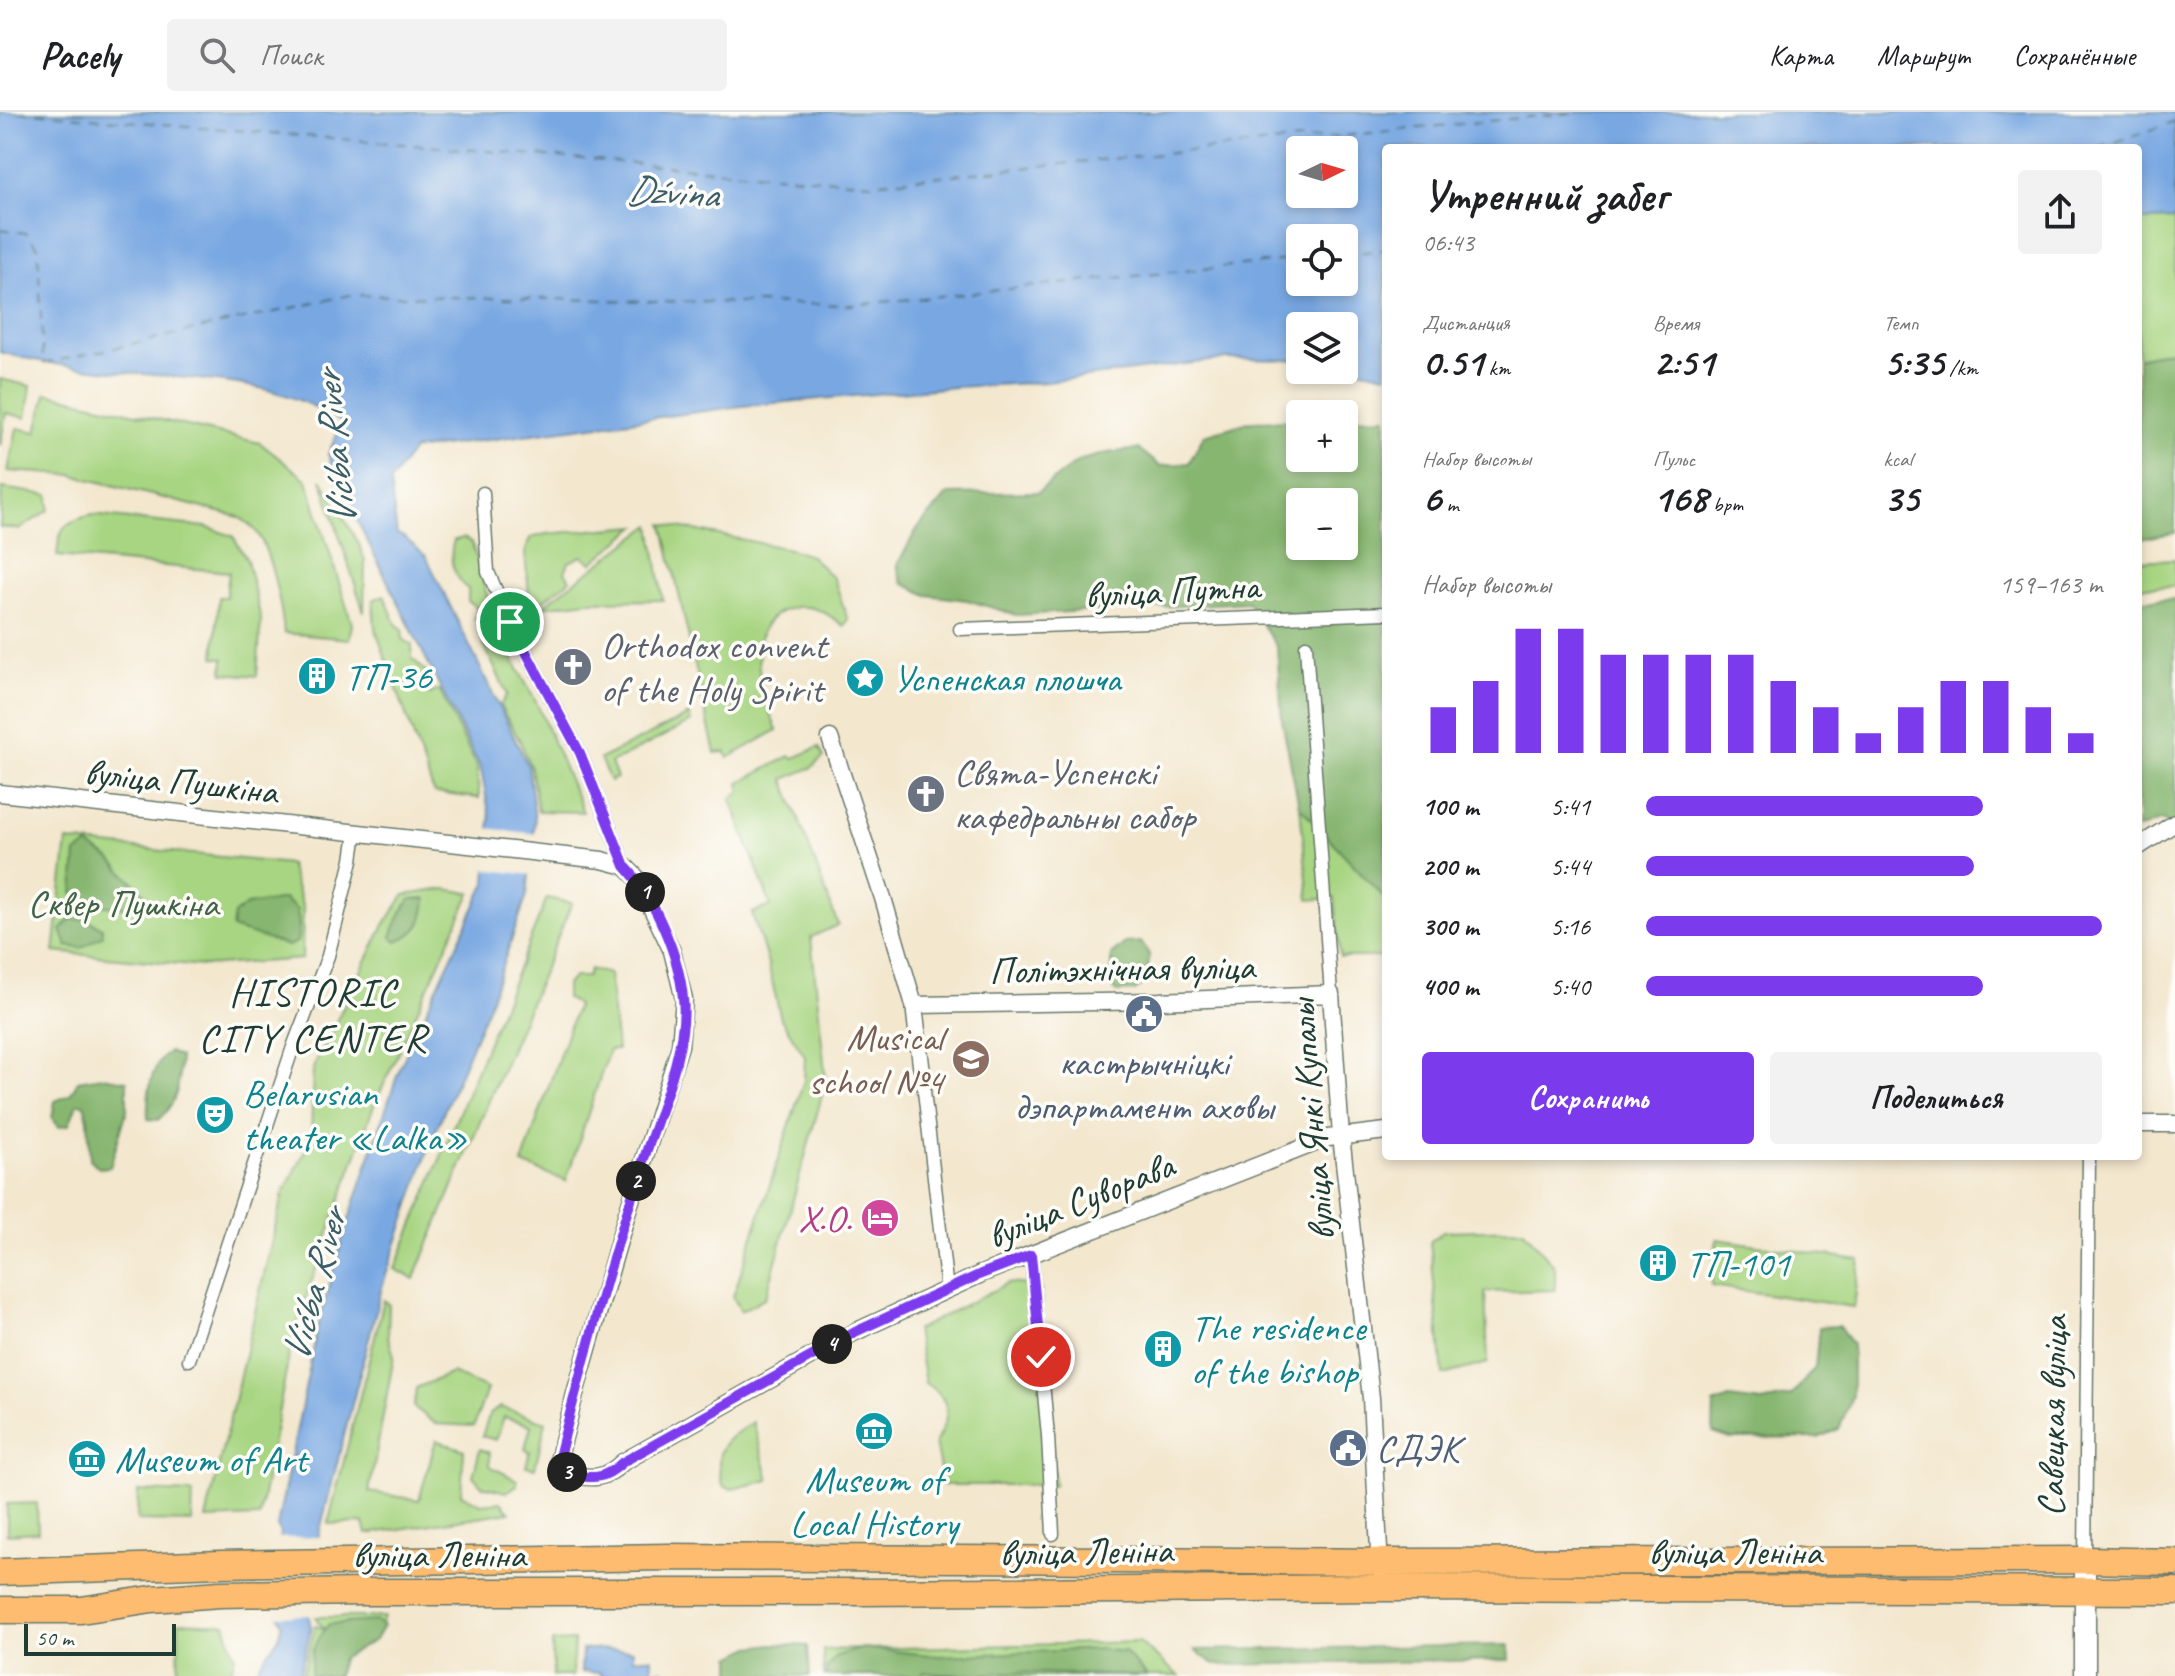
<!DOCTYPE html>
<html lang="ru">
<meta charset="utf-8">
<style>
body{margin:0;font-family:Caveat,sans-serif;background:#f2f2f2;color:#202124;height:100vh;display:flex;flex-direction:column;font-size:30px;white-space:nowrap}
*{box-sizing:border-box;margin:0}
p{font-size:26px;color:#757577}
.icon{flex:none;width:44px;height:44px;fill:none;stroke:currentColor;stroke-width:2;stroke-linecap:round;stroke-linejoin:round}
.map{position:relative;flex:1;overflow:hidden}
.details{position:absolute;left:1382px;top:32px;width:760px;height:1016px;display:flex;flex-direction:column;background:#fff;border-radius:8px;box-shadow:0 4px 12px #0003}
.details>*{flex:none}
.needle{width:52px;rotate:85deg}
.tools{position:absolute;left:1286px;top:24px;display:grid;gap:16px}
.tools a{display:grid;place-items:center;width:72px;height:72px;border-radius:8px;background:#fff;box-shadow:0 4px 12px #0003;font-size:40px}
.scale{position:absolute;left:24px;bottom:20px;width:152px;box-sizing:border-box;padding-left:8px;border:4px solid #1f3d34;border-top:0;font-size:22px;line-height:28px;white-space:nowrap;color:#1f3d34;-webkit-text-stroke:6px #fdfcf7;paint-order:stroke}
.pin{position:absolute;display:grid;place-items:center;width:68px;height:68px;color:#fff;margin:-34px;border:4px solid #fff;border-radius:50%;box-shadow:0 2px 8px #0007}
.km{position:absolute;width:40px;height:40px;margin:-20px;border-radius:50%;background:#222;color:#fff;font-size:22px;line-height:40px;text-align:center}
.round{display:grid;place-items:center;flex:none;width:84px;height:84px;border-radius:8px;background:#f2f2f2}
.summary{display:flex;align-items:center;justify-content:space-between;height:136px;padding:0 40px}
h1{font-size:44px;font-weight:800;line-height:60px}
.stats{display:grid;grid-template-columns:repeat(3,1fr);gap:12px;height:136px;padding:8px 40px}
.stats div{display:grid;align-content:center}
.stats b{font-size:40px;font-weight:800}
.stats small{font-size:22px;font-weight:400}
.stats p{font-size:22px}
.chart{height:224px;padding:16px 40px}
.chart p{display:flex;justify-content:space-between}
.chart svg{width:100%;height:144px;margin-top:8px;stroke:#7c3aed;stroke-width:6}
.primary-button{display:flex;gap:16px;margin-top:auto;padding:16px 40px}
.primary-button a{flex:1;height:92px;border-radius:8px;background:#7c3aed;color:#fff;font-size:32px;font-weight:800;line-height:92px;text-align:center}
.primary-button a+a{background:#f2f2f2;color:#202124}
ul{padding:0 40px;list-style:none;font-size:26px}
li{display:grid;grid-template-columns:128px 96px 1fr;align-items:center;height:60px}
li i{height:20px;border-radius:10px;background:#7c3aed}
header{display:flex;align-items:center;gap:48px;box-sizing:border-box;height:112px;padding:0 40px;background:#fff;border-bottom:2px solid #e0e0e0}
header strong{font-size:38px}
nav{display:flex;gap:44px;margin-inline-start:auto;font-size:28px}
.search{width:560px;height:72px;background:#f2f2f2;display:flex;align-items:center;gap:20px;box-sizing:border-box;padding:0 28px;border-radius:8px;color:#757577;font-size:30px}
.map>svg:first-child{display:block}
</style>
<header>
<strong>Pacely</strong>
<div class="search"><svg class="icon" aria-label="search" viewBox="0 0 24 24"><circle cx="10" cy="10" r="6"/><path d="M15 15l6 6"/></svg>Поиск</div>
<nav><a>Карта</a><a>Маршрут</a><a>Сохранённые</a></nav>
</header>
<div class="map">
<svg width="2175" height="1564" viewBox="0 0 2175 1564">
<rect width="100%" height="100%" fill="#fdfcf7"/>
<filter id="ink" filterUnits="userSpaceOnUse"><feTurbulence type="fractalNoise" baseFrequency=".0125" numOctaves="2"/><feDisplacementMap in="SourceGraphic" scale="16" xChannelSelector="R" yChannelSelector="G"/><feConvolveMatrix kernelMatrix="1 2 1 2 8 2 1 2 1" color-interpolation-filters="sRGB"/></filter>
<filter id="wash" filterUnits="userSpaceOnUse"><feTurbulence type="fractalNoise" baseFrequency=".006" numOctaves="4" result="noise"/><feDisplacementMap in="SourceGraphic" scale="32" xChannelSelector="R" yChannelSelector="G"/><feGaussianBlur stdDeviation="1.8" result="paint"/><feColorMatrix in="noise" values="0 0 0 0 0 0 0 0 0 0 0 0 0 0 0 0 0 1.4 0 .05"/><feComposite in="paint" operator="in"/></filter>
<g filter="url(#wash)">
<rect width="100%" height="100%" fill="#f3e7ce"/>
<path fill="#a8d582" stroke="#64895b" stroke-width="2" d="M2175,107V237L2138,246V108Z
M0,267L31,274L26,306L6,301L0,334Z
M46,281L260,331L307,368L352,512L349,527L284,521C282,497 270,434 254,417C250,412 244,409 239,405L72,363L8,359L17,316L37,320Z
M321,367L359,432L365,449L364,500Z
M2,376L49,383V398L20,417L0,415Z
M92,403L206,415L233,424L247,448L261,507L257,564L223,561L224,546L214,545L219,485H226L229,460L57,444C60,414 63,411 92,403Z
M663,412L790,437L811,444L834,467L848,508L844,514C826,500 811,490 788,497C739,511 762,586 777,618L728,646L726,640L715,641Z
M651,413L663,488L588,489L541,495Z
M637,414L592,451L582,444L569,450L565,460L570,468L541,490L529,482L525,441L530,426L546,422Z
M464,426L472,431L497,518L538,594L583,700L538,699L531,656L520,629L500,594L507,582L483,531L485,513L475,507L477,496L468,489V477C453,465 448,447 454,428Z
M2175,447V474L2138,475V449Z
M384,483L396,512L402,517L403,527L412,533V546L426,560L425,571L429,582L439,578L477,655L479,686L434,681L375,516L373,488Z
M1386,513V845H1340L1334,786L1309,788L1283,518Z
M689,603L691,610L611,651L617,666L610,669L600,647Z
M819,635L824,645L811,656L784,667L838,813L811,825L826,969L766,1185L741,1199L733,1185L804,969L805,944L781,907L767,848L752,801L771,794L731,687L741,679L739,671L790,644L794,646Z
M67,729L289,752L303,797L302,847L203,854L54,840Z
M445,777L471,781L373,996L293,1222L259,1405L206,1407L283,1082L311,1028L313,956L384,813L405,783Z
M547,786L572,791L414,1167L395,1157Z
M590,857L609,862L617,938H609L566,1069L522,1052L577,893L566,886V873L574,865H587Z
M1523,1117L1555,1155V1178L1485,1180L1488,1251L1443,1263L1430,1130L1443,1119Z
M1717,1127L1860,1148L1854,1195L1711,1174Z
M1008,1171L1040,1174L1054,1373H943L935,1331C951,1304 953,1288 925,1271L916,1218Z
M384,1188L389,1192L388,1224L394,1244L369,1380L419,1388L436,1328L464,1338L461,1382L481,1392L501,1390L510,1400L367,1422L364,1411L328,1412Z
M452,1261L487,1277L474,1314L436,1312L414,1295L416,1276Z
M500,1295L546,1310L535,1356L526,1354L530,1339L525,1337L531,1313L504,1305L496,1328L482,1324L490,1301Z
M753,1310L769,1368L732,1377L723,1374C712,1337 723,1329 753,1310Z
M480,1337L490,1341V1354L517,1368V1373L507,1380L482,1374L473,1364Z
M138,1379L193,1381L192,1410L137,1409Z
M37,1391L38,1420L7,1422V1392Z
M316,1505H384L378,1521L336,1544L338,1564H302L315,1514L325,1517L318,1510Z
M179,1510L225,1512L235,1545L229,1564H178Z
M574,1529L572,1564H553L552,1530Z
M1139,1530L1179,1564H824L823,1538Z"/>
<path fill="#86b670" stroke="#527a52" stroke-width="2" fill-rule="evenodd" d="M2175,237V421L2138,427V246Z
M1386,305V788L1299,694L1282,608L1277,535L1248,490L1016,503L967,488L927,483L902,471L897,453L917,417L948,382L1038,380L1078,349L1107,341L1139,337L1160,354L1189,351L1204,323L1252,309L1300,308V346H1344V306ZM1300,390H1344V434H1300Z
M2175,487V717L2162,708L2138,717V488Z
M88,733L110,747L146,783L148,791L143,796L87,793L73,781L76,741Z
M284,787L297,798L299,813L297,830L288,834L232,816L234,802L247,793Z
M411,787H426C424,811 419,820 397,829L391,824L401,800Z
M70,807L88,808L102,816L103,823L81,836L67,834L61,818Z
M1141,830L1149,842L1148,867L1135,879L1117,880L1111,874V843L1125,831Z
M169,940L180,945C179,973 179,989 158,1008L148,1007C147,984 149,954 169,940Z
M102,965L127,969V998L110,1055L99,1056L90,1047L88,1008L84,992H77L69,1013L59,1015L52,1006L55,989L70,983L78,969Z
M1839,1214L1852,1233V1284L1839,1317L1818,1326L1731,1327L1713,1321L1714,1292L1729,1286L1762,1290L1791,1284L1815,1256L1819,1215Z
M376,1509L383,1514L375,1528L342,1547L337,1564H311C311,1539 312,1532 329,1512Z
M773,1532L808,1534L810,1564H732V1545L751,1535Z
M1509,1533L1510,1548L1215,1553L1195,1538Z
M863,1536L939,1544L1101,1537L1124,1540L1147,1564L1001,1560C976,1564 949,1564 924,1560L921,1564H826L827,1556L836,1544Z"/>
<path fill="#78a7e2" stroke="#4c728b" stroke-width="2" fill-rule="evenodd" d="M0,0H2175V107L2138,108V36H1386V263L1344,254V214H1300V248L1226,247L1047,270L955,275L742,294L413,338L390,370L397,422L404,425L426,444L528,654L535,707L527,783L488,895L431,1030L382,1175L319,1422L308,1497L311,1516L299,1564H251L279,1525L282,1512L276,1498L280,1421L277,1414L318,1214L343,1125L400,955L486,771L490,706L481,657L338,370L328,342L342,311C286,273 230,270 165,264C109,259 54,255 0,240ZM1300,38H1344V82H1300ZM1300,126H1344V170H1300Z
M582,1537L633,1538V1546H652V1558H662L661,1564H601V1561L581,1560Z"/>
<path fill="#f3e7ce" d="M485,716L537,722L533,763L483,757Z
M322,1425L312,1503L274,1504L272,1498L276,1426Z"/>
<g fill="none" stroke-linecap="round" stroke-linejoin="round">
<path stroke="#3a5d68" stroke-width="2" stroke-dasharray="10 8" stroke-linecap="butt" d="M19,0L871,71L1580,0
M2098,36L2175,10
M0,117L26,121L38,135L43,252L350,183L853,193L1300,147
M1344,142L1386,138"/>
</g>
</g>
<g filter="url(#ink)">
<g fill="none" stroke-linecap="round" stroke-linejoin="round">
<g stroke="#69786a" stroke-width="15">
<path id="pedestrian" d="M483,381L488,460L510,510L580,641L625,754
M960,517L1386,501
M1306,534L1331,882
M923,970L947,1178
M1031,1143L1048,1324L1053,1422
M189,1248L293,935L328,844L352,748L356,720
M2085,1448L2089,1044"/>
</g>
<g stroke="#69786a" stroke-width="19">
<path id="minor" d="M830,626L883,786L914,893L923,970
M0,681L602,748L625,754L637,766L672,839L684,887L680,934L627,1101L576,1278L558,1349L568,1362C593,1367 604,1368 623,1350L855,1220L981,1162L1328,1026L1386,1019
M2138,735L2175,711
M914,893L1159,889L1331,882L1341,1024L1371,1286L1380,1457
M2138,1012H2175"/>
</g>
<g stroke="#69786a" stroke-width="23">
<path id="tertiary" d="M2085,1448V1564"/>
</g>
<g stroke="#69786a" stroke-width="29">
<path id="primary" d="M0,1460L220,1452L668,1445L1400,1450L2085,1448L2175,1450
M0,1498H81L152,1487L220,1482L362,1480H863L1380,1476L2175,1479"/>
</g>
<use href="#pedestrian" stroke="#fff" stroke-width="12"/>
<use href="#minor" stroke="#fff" stroke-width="16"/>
<use href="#tertiary" stroke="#fff" stroke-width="20"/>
<use href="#primary" stroke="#fdbc6f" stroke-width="26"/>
</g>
</g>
<g fill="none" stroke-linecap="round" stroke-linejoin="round" filter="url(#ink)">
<g stroke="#fff" stroke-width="16">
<path id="route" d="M510,510L580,641L625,754C654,785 679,843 683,886C689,937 654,1012 639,1062C609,1156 582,1252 558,1349L568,1362C593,1367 604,1368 623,1350L855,1220L981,1162L1031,1143L1041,1245"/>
</g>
<use href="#route" stroke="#7c3aed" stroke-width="10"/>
</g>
<defs>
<g id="church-disc" transform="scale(2)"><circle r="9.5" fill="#6b7280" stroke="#fdfcf7"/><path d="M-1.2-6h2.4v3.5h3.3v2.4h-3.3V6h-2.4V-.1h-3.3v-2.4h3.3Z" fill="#fff"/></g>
<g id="building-disc" transform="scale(2)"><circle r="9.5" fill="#0f9aa8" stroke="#fdfcf7"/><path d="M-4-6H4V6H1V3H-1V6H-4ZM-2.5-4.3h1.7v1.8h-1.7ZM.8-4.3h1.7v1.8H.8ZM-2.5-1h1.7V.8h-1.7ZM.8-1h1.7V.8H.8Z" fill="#fff"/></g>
<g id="sight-disc" transform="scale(2)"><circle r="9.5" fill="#0f9aa8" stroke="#fdfcf7"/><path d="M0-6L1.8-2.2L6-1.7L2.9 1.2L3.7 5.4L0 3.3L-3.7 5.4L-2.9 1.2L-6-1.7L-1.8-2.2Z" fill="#fff"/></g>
<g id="civic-disc" transform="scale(2)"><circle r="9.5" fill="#5c6f8a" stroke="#fdfcf7"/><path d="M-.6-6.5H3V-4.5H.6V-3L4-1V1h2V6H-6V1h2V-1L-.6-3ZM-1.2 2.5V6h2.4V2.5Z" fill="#fff"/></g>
<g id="school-disc" transform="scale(2)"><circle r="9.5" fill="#8d6e63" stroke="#fdfcf7"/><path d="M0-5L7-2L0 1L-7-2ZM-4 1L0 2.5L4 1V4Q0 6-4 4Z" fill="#fff"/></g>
<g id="theatre-disc" transform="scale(2)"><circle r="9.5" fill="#0f9aa8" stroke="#fdfcf7"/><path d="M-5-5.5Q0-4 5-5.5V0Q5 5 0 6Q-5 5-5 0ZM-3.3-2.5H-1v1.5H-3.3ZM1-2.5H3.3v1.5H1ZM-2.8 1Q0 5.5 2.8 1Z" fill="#fff"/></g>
<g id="hotel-disc" transform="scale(2)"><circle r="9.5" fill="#d1479c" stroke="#fdfcf7"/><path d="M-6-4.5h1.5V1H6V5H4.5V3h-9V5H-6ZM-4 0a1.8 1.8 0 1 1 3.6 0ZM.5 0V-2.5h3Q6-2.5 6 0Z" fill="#fff"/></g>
<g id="museum-disc" transform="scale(2)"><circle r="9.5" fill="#0f9aa8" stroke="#fdfcf7"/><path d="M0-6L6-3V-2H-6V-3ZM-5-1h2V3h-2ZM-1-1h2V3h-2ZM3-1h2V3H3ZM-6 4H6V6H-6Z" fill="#fff"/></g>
</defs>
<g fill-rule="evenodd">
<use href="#church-disc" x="573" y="555"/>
<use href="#building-disc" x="317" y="564"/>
<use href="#sight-disc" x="865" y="566"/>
<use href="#church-disc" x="926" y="682"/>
<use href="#civic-disc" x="1144" y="902"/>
<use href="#school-disc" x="971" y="947"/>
<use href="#theatre-disc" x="215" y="1003"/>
<use href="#hotel-disc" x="880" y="1106"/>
<use href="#building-disc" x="1658" y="1151"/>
<use href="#building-disc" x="1163" y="1237"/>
<use href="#museum-disc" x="874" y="1319"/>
<use href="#civic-disc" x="1348" y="1336"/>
<use href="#museum-disc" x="87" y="1347"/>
</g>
<g text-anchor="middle" stroke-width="7" stroke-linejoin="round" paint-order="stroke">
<g font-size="38" fill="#1f3d34" stroke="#fdfcf7">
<text transform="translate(1172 478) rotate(-3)" y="13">вуліца Путна</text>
<text transform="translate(181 669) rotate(6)" y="13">вуліца Пушкіна</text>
<text transform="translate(1122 856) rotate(-1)" y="13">Політэхнічная вуліца</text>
<text transform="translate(1311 1008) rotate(-95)" y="13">вуліца Янкі Купалы</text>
<text transform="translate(1080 1088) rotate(-22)" y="13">вуліца Суворава</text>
<text transform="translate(2052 1304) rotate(-89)" y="13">Савецкая вуліца</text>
<text transform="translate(1086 1439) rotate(-1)" y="13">вуліца Леніна</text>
<text x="1735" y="1452">вуліца Леніна</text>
<text x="439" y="1455">вуліца Леніна</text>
</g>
<g font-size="38" fill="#5b616d" stroke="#fdfcf7" text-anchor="start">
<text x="601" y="546">Orthodox convent<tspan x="601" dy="44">of the Holy Spirit</tspan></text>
<text x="954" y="673">Свята-Успенскі<tspan x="954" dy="44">кафедральны сабор</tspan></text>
</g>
<g font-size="38" fill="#0d838f" stroke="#fdfcf7" text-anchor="start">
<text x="345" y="577">ТП-36</text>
<text x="893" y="579">Успенская плошча</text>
<text x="243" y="994">Belarusian<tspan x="243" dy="44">theater «Lalka»</tspan></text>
<text x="1686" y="1164">ТП-101</text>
<text x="1191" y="1228">The residence<tspan x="1191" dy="44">of the bishop</tspan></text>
<text x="115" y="1360">Museum of Art</text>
<text x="874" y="1380" text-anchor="middle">Museum of<tspan x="874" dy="44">Local History</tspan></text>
</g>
<g font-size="38" fill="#416348" stroke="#fdfcf7">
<text x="123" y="804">Сквер Пушкіна</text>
</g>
<g font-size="38" fill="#785e54" stroke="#fdfcf7" text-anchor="end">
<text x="943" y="938">Musical<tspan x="943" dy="44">school №4</tspan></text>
</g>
<g font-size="38" fill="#4e5e75" stroke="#fdfcf7">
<text x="1144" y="963">кастрычніцкі<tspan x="1144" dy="44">дэпартамент аховы</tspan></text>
<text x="1376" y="1349" text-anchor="start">СДЭК</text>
</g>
<g font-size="38" fill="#b23c85" stroke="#fdfcf7" text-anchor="end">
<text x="852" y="1119">X.O.</text>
</g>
<g font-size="40" font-style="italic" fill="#3a5d68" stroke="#fdfcf7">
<text transform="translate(672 79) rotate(3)" y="14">Dźvina</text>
<text transform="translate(334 337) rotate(-96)" y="14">Vićba River</text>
<text transform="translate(313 1173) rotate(-75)" y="14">Vićba River</text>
</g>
<g font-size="40" letter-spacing="2" fill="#1f3d34" stroke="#fdfcf7">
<text x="313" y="893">HISTORIC<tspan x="313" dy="46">CITY CENTER</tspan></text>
</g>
</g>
</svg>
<div class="tools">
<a><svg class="needle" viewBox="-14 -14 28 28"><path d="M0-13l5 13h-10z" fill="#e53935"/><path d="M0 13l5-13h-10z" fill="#757577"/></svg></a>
<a><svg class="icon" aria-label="locate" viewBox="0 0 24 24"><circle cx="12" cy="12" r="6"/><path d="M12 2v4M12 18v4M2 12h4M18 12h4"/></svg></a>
<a><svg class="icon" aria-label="layers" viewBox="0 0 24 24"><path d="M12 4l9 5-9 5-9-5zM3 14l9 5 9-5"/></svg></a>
<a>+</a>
<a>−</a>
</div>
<div class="scale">50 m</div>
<div class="pin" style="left:510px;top:510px;background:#1e9e55"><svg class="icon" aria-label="arrive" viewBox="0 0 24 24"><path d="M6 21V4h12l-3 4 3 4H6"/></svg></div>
<div class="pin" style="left:1041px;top:1245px;background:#d93025"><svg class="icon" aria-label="check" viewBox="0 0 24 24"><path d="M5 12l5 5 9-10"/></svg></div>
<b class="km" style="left:645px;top:780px">1</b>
<b class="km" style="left:636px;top:1069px">2</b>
<b class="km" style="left:567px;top:1360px">3</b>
<b class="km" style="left:832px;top:1232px">4</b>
<section class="details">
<div class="summary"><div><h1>Утренний забег</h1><p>06:43</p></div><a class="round"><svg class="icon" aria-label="share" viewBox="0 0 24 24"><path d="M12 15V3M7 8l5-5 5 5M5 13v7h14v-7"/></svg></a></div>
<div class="stats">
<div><p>Дистанция</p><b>0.51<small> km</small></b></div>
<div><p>Время</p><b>2:51</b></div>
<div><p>Темп</p><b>5:35<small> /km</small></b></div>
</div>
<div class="stats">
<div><p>Набор высоты</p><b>6<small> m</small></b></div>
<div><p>Пульс</p><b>168<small> bpm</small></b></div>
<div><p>kcal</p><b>35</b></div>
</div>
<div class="chart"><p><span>Набор высоты</span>159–163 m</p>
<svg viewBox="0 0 160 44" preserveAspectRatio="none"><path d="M5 44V30M15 44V22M25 44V6M35 44V6M45 44V14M55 44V14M65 44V14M75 44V14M85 44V22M95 44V30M105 44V38M115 44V30M125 44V22M135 44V22M145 44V30M155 44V38"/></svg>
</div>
<ul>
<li><b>100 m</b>5:41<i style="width:74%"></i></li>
<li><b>200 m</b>5:44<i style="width:72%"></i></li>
<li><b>300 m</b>5:16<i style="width:100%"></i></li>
<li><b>400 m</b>5:40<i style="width:74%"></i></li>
</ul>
<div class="primary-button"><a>Сохранить</a><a>Поделиться</a></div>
</section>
</div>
